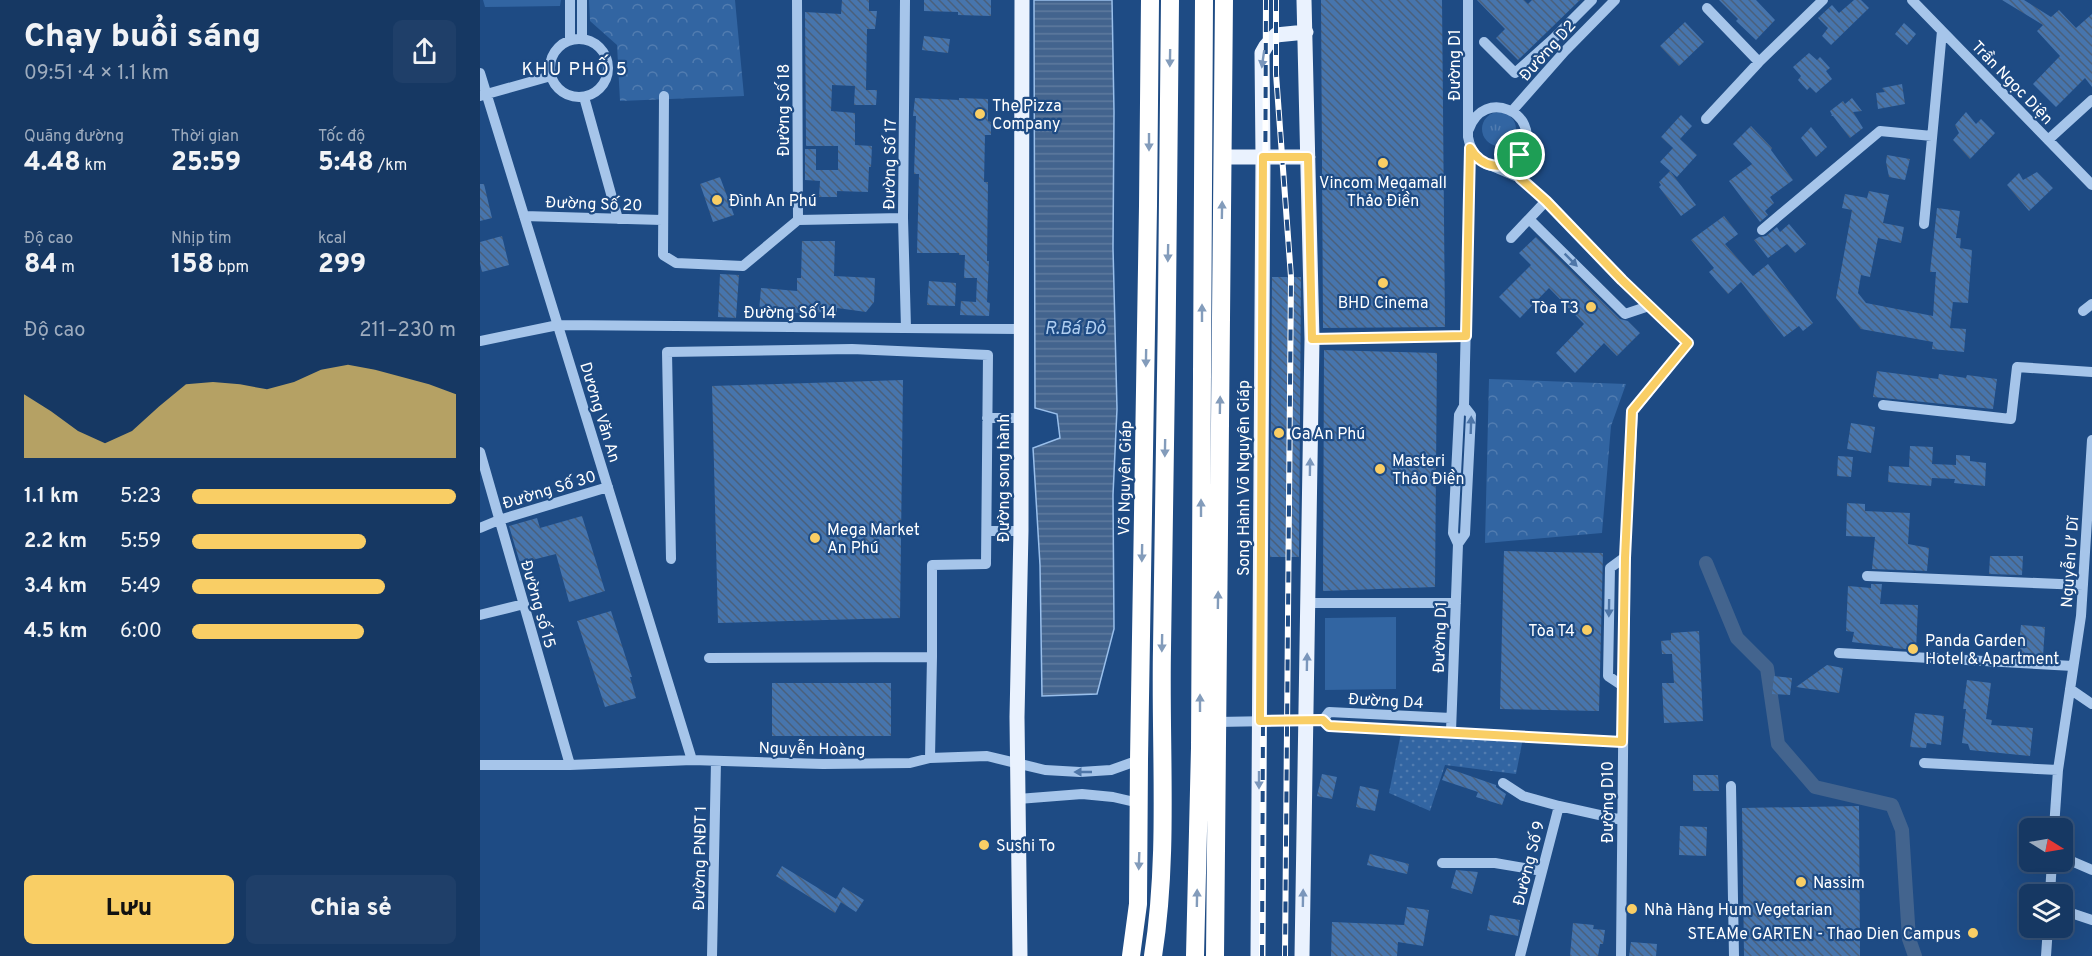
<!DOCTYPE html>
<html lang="vi">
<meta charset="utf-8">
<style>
body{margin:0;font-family:Overpass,sans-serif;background:#1f3f69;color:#f1f3f6;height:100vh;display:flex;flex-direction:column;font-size:22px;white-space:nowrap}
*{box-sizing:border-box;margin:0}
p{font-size:20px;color:#9eacbe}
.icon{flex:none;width:33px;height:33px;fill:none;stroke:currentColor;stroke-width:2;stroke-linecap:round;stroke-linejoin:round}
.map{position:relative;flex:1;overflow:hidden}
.side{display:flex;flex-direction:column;background:#163863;width:480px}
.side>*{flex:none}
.needle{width:39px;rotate:101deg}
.fabs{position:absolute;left:1539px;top:818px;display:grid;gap:12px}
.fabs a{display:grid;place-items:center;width:54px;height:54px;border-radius:9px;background:#163863;box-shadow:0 6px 24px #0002,0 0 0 2px #355278;font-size:30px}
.pin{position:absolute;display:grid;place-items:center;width:51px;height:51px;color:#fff;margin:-26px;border:3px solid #fff;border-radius:50%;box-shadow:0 2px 6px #0007}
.round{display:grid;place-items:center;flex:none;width:63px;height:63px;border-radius:9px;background:#1f3f69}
.head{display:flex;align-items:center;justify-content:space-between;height:102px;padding:0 24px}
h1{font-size:33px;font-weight:800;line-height:45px}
.metrics{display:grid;grid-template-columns:repeat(3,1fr);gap:9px;height:102px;padding:6px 24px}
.metrics div{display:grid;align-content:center}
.metrics b{font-size:26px;font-weight:800}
.metrics small{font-size:16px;font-weight:400}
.metrics p{font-size:16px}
.chart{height:168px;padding:12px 24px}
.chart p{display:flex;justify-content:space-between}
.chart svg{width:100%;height:108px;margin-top:6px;fill:#f9ce65;opacity:.7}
.action{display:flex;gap:12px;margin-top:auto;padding:12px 24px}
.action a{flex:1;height:69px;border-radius:9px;background:#f9ce65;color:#111;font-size:24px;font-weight:800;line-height:69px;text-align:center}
.action a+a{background:#1f3f69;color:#f1f3f6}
ul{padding:0 24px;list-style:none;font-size:20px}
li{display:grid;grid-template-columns:96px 72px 1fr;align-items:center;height:45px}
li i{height:15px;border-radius:8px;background:#f9ce65}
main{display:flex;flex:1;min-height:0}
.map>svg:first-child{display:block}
</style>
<main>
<section class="side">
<div class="head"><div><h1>Chạy buổi sáng</h1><p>09:51 · 4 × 1.1 km</p></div><a class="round"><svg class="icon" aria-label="share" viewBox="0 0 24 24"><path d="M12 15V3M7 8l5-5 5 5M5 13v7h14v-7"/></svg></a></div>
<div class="metrics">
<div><p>Quãng đường</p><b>4.48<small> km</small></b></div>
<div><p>Thời gian</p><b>25:59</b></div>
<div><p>Tốc độ</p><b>5:48<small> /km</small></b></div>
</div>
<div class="metrics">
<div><p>Độ cao</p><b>84<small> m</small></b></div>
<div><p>Nhịp tim</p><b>158<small> bpm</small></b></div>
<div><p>kcal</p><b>299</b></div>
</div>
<div class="chart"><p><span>Độ cao</span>211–230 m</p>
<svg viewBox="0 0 160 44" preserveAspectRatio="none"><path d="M0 44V18L10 25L20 33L30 38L40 33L50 23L60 14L70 13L80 14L90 16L100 13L110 8L120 6L130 8L140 11L150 14L160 18V44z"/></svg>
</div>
<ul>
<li><b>1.1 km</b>5:23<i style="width:100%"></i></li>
<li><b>2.2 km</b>5:59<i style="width:66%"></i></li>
<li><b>3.4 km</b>5:49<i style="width:73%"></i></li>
<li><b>4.5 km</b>6:00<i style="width:65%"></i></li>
</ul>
<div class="action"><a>Lưu</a><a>Chia sẻ</a></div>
</section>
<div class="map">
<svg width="1612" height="956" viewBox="0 0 1612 956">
<defs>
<pattern id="grass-tufts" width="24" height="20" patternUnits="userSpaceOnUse" patternTransform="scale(1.5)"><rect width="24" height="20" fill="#3265a2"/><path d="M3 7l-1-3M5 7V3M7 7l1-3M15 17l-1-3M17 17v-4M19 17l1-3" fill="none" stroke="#517cb0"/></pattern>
<pattern id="park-crowns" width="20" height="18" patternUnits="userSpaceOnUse" patternTransform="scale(1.5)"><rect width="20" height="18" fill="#3265a2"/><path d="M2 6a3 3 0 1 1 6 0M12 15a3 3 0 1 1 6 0" fill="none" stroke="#517cb0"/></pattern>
<pattern id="garden-dots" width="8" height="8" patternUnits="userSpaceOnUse" patternTransform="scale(1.5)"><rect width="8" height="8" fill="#3265a2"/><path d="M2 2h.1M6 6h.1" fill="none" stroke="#517cb0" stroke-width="1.8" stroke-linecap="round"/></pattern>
<pattern id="water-rules" width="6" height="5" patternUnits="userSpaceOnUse" patternTransform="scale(1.5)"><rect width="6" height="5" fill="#43648e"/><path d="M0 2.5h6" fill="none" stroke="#5f7b9f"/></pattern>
<pattern id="building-back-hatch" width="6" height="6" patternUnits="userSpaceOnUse" patternTransform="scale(1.5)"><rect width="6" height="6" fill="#4775ad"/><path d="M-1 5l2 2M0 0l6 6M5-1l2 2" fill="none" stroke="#4a607c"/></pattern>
</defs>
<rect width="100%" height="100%" fill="#1e4b84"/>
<path fill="url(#grass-tufts)" d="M1002 129a17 17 0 1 1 34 0a17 17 0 1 1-34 0Z"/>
<path fill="url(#park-crowns)" d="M109,0H255L264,96L140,101L137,45L110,21Z
M1009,379L1146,384L1131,426L1122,533L1005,543Z"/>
<path fill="url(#garden-dots)" d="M921,733L1043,738L1036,774L965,765L950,811L909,793Z"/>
<path fill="#3265a2" d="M3,0H81L80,6L5,7Z
M916,617V689L845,690V618Z"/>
<path fill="url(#water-rules)" stroke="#99bfeb" stroke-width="1.5" d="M554,0H632L634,112L633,248L637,409L633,495L634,629L617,694L562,696L560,565L553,448L580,438L577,414L555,408Z"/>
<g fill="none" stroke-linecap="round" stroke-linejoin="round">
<path stroke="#43648e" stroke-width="14" d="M1226,563L1257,638L1287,668L1298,744L1335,787L1412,805L1422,830L1429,939L1435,956"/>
</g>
<path fill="url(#building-back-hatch)" d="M362,0H389V11H397L395,29H387L386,90H397L396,105H374L375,86L352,85V87L351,111L375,113V145L392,146L391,167H389L388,192L357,191V197H339L340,181L325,180V149H336V170H358V146H326L325,12L361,14Z
M444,0H511V16L478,15V12L444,11Z
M841,0H962L965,327L843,328Z
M997,0H1044L1048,4L1052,0H1100L1038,60L1016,38L1025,29Z
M1239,0H1276L1295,20L1276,40L1256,21L1258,19Z
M1374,0H1381L1389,8L1351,45L1342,36L1348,28L1338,18L1352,5L1359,13Z
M1522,0H1544L1571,17L1579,10L1596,28L1612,14V87L1605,78L1576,107L1553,84L1580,56L1557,31L1563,25Z
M1205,22L1224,42L1199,66L1180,46Z
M1424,23L1436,34L1427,45L1415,34Z
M444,36L470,39L468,53L442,50Z
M1329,53L1337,60L1340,57L1350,68L1346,71L1352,79L1336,93L1330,87L1327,90L1318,80L1321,76L1313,67Z
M1422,84L1425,104L1398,109L1396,93L1405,92L1402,88Z
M435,98L479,100V98L508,99V121L511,122V135H505L504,182H508L507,261H509L507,302L510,303L509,316L480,315L481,301L496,302L497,278H484L485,255H479V253H437L439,174H434L436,116H433Z
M1372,98L1382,111L1373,112L1383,128L1370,138L1353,116H1351L1352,115L1350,111L1363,101L1365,104Z
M1486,112L1496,124L1501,119L1515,133L1490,159L1473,140L1479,133L1475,125Z
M1201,115L1212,126L1200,139L1217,155L1197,177L1180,162L1193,148L1181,137Z
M1271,126L1292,148L1291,150L1313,180L1290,197L1294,203L1285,211L1288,215L1280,222L1249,181L1272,164L1253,144Z
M1331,127L1347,147L1336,157L1321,138Z
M1407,155L1430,159L1425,180L1409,177L1406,162Z
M1190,171L1216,205L1201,216L1179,187L1181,185L1179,182Z
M1557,172L1573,188L1549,211L1527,185L1539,173L1543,180Z
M240,177L254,215L233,222L220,184Z
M0,184H4L12,218L0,221Z
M1389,191L1409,195L1403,223L1424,227L1421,243L1398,238L1390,277L1381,275L1378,293L1386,303L1453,316L1456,272H1450L1457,208L1480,211L1476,238H1481L1480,248L1492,250L1488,303L1473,302L1470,328L1486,329L1484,352L1452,349L1453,342L1381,329L1356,298L1372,210L1362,208L1365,194L1387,198Z
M1244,216L1258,234L1245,244L1273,276L1288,264L1333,323L1323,331L1319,326L1304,337L1261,282L1248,294L1229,272L1234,268L1211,240Z
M1309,224L1326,244L1315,253L1307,244L1288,258L1274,240L1279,237L1286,236L1297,227L1300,232Z
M22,236L29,265L2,272L0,263V242Z
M1056,237L1140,319L1148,321L1160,333L1137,356L1124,343L1095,373L1076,353L1104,324L1069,288L1040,318L1019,297L1051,265L1039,253Z
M322,241H355L354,276L395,278L394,302L386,312L357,308V312L303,313L279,311L281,288L317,291V278H321Z
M240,274L259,275L256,318L238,317Z
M792,277H821L819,557H790Z
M449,281L476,283L475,306L447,305Z
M844,350L957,353L955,587L843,591Z
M1397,371L1458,379L1459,374L1486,378L1487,375L1517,379L1513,409L1393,397Z
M423,380L420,618L238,623L232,386Z
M1371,423L1395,427L1391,453L1367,449Z
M1430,446L1453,447L1452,464L1476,465V455L1490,456V461L1506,463L1505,486L1474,483L1475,479L1452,478L1451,486L1408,482L1409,466L1429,467Z
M1358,456L1373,457L1371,477L1357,476Z
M1367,503L1385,504V511L1430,513L1428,544L1449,548L1447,571L1392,569L1395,537L1366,536Z
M102,516L125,591L89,602L76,554L40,563L29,526L57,518L60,528Z
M1024,551L1123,553L1119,711L1020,709Z
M1510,556H1543L1542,575L1509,574Z
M1391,584H1402L1400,604L1438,605L1436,650L1413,648V647L1372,642L1374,632L1366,631L1368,586L1391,588Z
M131,611L152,677H150L156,698L125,707L97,621Z
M1541,625L1565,627L1563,656L1538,654Z
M1219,631L1223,721L1184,723L1182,683H1194L1192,654H1182L1181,641L1191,640V633Z
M1347,665L1363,668L1359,693L1316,687Z
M1294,676L1312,678L1310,695L1292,694Z
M1487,680L1511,683L1506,719L1512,720L1511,725L1553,728L1550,756L1490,750L1488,744L1482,743L1486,709H1483Z
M292,683H411V736H292Z
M1435,713L1464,716L1461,745L1447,743L1446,748L1430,747Z
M967,768L1016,785V787L1026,794L1022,805L996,797L998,792L962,780Z
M842,774L857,777L852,799L837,796Z
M1213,775H1238L1239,791H1213Z
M880,786L899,790L895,811L876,807Z
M1379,806L1380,956H1264L1262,808Z
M1200,826L1227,827L1226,856L1199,855Z
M890,854L929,864L927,874L887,865Z
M302,866L361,902L355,913L296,876Z
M976,870L998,872L992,894L971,888Z
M363,887L384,900L376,912L356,899Z
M927,907L949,910L943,946L918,942L917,956H851L852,922L924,925Z
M1010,915L1040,920L1038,936L1007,930Z
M1093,923L1114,925L1113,929L1125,930L1123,944H1120L1118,956H1090Z
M1151,942L1177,944L1176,956H1149Z"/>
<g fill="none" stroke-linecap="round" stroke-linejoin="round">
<path stroke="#a6c5ea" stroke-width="10" d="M90,0V39
M317,0L318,220
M425,0L423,218L426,328
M988,0V137C991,155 1006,172 1027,165C1034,162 1040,156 1044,149C1060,113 1004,87 989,129
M1432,0L1612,185
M1227,8L1279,62
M102,39V0
M70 68a29 29 0 1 1 58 0a29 29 0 1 1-58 0Z
M1004,42L1035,73L1073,39L1112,0
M0,73L212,760
M0,96L71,76
M184,96L183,255L196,263L263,266L318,220L423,218
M104,97L138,219
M1032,111L1085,51L1135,0
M1226,119L1279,62L1343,0
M1568,140L1612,100
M1014,167L1040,178V155
M1040,178L1066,201L1142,280L1208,343L1153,411L1145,557L1141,956
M44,216L182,220
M1049,219L1145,314L1169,306
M1444,224L1462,31
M1282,230L1400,131L1452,136
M1031,238L1066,201
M1603,311L1612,304
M832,339L986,336
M0,341L78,325L542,329
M1403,405L1531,419L1537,367L1612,372
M984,406L990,148
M507,418H541
M0,452L90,765
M0,528L19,520L128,487
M507,531H541
M191,559L187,352L372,349L508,355L506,564L452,565V657L450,758
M1387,576L1603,585
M828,603H976
M0,615L44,604
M1359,653L1593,666
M229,658L452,657
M1143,686L1128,676L1130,568L1145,557
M1590,689L1612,704
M843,720L849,712L971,718
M737,722L843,720L849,726L1142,742
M971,731L978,544L973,533L979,415L984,406L991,415L985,534L978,544
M1444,763L1578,770
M0,765H90L212,760L343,764L430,763L450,758L507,756L565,770L600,772L631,770L659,760
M1023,783L1043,796L1079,806
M1251,786L1254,956
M538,799L602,794L633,797L659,803
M1574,828L1578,770L1601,616L1612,440
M1582,857L1612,870
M962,863H1015L1062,871
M1570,894L1572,861
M1582,910L1612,920
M232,956L236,761
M1040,956L1079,806L1142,820
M1566,956L1568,927"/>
<path stroke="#eaf2fe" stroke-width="15" d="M742,157H828
M540,956L537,717L541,531L542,0
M778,956L783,157L782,53L786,46L796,35L826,32
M822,956L832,339L824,0"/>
<path stroke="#fff" stroke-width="18" d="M651,956L658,904L659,760L668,206L670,0
M673,956C689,855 680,751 682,649C686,433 688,216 690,0
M715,956L720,748L724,0
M735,956L744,0"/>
<g stroke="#fff" stroke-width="6">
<path id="rail" d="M796,0V74L811,277L805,956
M782,956L786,0"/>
</g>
<use href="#rail" stroke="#1e4b84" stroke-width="4" stroke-dasharray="11" stroke-linecap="butt"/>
</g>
<defs><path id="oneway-solid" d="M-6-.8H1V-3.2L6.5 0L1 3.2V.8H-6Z" transform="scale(1.5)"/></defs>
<g fill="#839cbb">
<use href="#oneway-solid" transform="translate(690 58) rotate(91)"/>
<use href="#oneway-solid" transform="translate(669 142) rotate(90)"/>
<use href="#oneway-solid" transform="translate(742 210) rotate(-89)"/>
<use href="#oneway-solid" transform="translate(688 253) rotate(91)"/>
<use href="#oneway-solid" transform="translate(722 313) rotate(-90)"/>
<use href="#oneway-solid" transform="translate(666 358) rotate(91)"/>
<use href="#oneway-solid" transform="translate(740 405) rotate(-89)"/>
<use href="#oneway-solid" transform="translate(685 448) rotate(91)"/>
<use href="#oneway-solid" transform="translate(721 508) rotate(-90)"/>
<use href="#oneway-solid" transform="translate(662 553) rotate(91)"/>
<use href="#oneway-solid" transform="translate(738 600) rotate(-89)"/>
<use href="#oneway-solid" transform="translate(682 643) rotate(91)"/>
<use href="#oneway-solid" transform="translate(720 703) rotate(-90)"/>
<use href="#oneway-solid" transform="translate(659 861) rotate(92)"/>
<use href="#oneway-solid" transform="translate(717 898) rotate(-89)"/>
</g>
<g fill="#7a96bb">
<use href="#oneway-solid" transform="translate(783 59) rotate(98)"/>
<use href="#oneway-solid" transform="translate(830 467) rotate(-89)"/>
<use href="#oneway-solid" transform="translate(827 662) rotate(-89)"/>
<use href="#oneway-solid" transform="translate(779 780) rotate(90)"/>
<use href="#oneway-solid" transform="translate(823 898) rotate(-89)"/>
</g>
<g fill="#4e76a8">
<use href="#oneway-solid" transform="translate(1091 260) rotate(45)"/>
<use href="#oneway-solid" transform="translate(991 425) rotate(-88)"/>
<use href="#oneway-solid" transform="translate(1129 608) rotate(91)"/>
<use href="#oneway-solid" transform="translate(603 772) rotate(180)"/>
</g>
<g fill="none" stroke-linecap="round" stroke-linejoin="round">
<g stroke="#fff" stroke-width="12">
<path id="route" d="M990,148C1002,168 1023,172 1040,155V178L1066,201L1142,280L1208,343L1152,411L1145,558L1142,742L849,726L843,720L780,721L783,157H828L832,339L986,336Z"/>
</g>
<use href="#route" stroke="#f9ce65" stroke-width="8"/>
</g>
<g fill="#f9ce65" stroke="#1e4b84" stroke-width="2">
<circle cx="500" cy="114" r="6"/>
<circle cx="903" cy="163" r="6"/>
<circle cx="237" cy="200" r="6"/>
<circle cx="903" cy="283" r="6"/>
<circle cx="1111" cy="307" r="6"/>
<circle cx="799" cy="433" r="6"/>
<circle cx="900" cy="469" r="6"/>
<circle cx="335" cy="538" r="6"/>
<circle cx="1107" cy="630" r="6"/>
<circle cx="1433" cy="649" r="6"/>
<circle cx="504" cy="845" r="6"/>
<circle cx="1321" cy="882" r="6"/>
<circle cx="1152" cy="909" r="6"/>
<circle cx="1493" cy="933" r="6"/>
</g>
<g text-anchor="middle" stroke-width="4.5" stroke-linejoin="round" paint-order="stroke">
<g font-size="16" fill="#fff" stroke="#1e4b84">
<text transform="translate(1067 50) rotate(-48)" y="6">Đường D2</text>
<text transform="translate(974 65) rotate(-90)" y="6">Đường D1</text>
<text transform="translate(1533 82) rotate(46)" y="6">Trần Ngọc Diện</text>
<text transform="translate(303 110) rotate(-90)" y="6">Đường Số 18</text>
<text transform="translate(409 164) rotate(-89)" y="6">Đường Số 17</text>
<text transform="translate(114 203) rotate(2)" y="6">Đường Số 20</text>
<text x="310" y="318">Đường Số 14</text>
<text transform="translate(121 412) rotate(73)" y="6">Dương Văn An</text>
<text transform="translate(523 478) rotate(-90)" y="6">Đường song hành</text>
<text transform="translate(644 478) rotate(-89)" y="6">Võ Nguyên Giáp</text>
<text transform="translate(763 478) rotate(-90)" y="6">Song Hành Võ Nguyên Giáp</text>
<text transform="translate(69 489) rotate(-17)" y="6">Đường Số 30</text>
<text transform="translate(1589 562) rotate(-86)" y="6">Nguyễn Ư Dĩ</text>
<text transform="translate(59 604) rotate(74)" y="6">Đường số 15</text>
<text transform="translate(959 637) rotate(-88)" y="6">Đường D1</text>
<text transform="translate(906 700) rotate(3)" y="6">Đường D4</text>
<text transform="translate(332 748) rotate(1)" y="6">Nguyễn Hoàng</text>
<text transform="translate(1127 802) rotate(-90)" y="6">Đường D10</text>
<text transform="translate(219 858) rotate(-89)" y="6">Đường PNĐT 1</text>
<text transform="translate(1048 863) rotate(-76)" y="6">Đường Số 9</text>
</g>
<g font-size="16" fill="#fff" stroke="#1e4b84" text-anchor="start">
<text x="512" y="111">The Pizza<tspan x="512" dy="18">Company</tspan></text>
<text x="903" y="188" text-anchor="middle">Vincom Megamall<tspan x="903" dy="18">Thảo Điền</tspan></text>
<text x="249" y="206">Đình An Phú</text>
<text x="903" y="308" text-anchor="middle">BHD Cinema</text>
<text x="1099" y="313" text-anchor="end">Tòa T3</text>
<text x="811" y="439">Ga An Phú</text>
<text x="912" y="466">Masteri<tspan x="912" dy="18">Thảo Điền</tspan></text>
<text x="347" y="535">Mega Market<tspan x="347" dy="18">An Phú</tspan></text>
<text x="1095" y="636" text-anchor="end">Tòa T4</text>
<text x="1445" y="646">Panda Garden<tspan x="1445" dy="18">Hotel &amp; Apartment</tspan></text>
<text x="516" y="851">Sushi To</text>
<text x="1333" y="888">Nassim</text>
<text x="1164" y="915">Nhà Hàng Hum Vegetarian</text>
<text x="1481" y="939" text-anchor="end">STEAMe GARTEN - Thao Dien Campus</text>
</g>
<g font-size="18" letter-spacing="1.5" fill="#fff" stroke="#1e4b84">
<text x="95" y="75">KHU PHỐ 5</text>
</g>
<g font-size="18" font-style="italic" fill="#b1cff1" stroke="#1e4b84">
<text x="595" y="334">R.Bá Đỏ</text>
</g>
</g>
</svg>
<div class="fabs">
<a><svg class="needle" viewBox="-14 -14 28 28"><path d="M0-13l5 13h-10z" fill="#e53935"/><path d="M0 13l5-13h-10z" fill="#9eacbe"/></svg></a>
<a><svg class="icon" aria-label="layers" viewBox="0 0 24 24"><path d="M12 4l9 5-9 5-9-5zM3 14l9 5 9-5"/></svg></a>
</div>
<div class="pin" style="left:1040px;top:155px;background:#1e9e55"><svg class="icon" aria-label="arrive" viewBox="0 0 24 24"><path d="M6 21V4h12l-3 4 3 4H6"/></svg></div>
</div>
</main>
